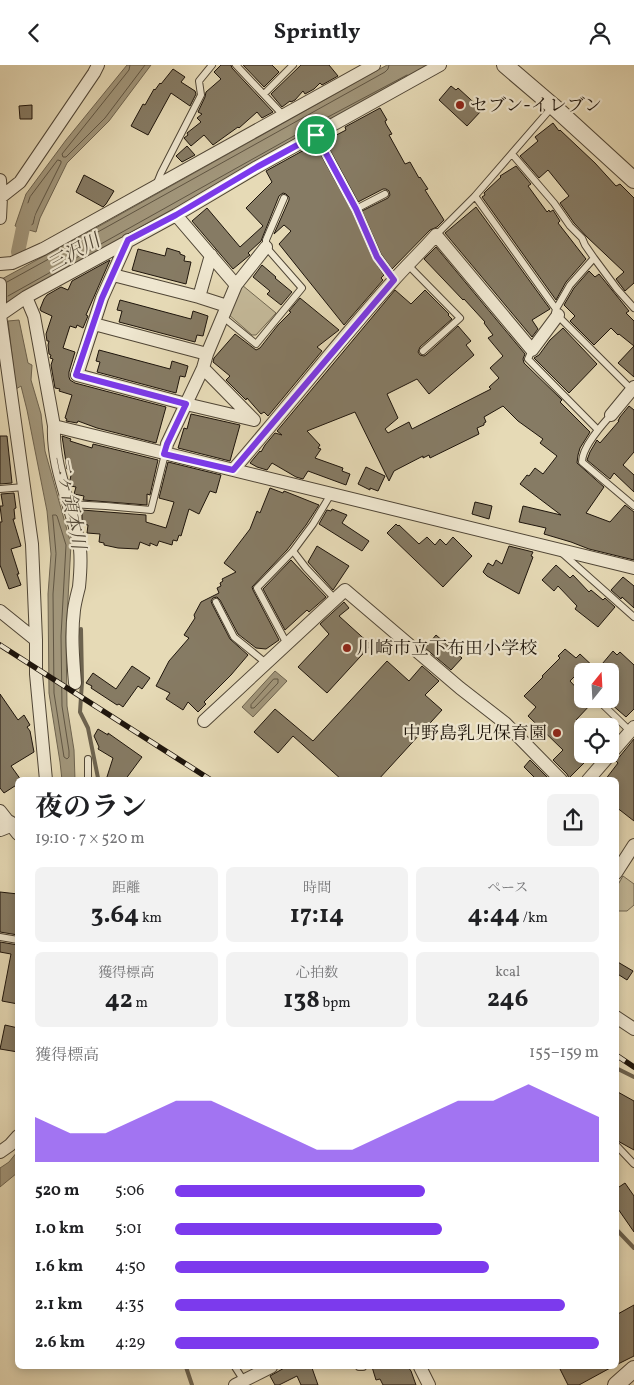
<!DOCTYPE html>
<html lang="ja">
<meta charset="utf-8">
<style>
body{margin:0;font-family:Vollkorn,"Noto Serif JP",serif;background:#f2f2f2;color:#202124;height:100vh;display:flex;flex-direction:column;font-size:19px;white-space:nowrap}
*{box-sizing:border-box;margin:0}
p{font-size:16px;color:#757577}
.icon{flex:none;width:28px;height:28px;fill:none;stroke:currentColor;stroke-width:2;stroke-linecap:round;stroke-linejoin:round}
.map{position:relative;flex:1;overflow:hidden}
.side{position:absolute;left:15px;top:712px;width:604px;height:592px;display:flex;flex-direction:column;background:#fff;border-radius:8px;box-shadow:0 2px 8px #0003}
.side>*{flex:none}
.needle{width:32px;rotate:18deg}
.fabs{position:absolute;left:574px;top:598px;display:grid;gap:10px}
.fabs a{display:grid;place-items:center;width:45px;height:45px;border-radius:8px;background:#fff;box-shadow:0 2px 8px #0003;font-size:25px}
.pin{position:absolute;display:grid;place-items:center;width:42px;height:42px;color:#fff;margin:-21px;border:2px solid #fff;border-radius:50%;box-shadow:0 1px 5px #0007}
.round{display:grid;place-items:center;flex:none;width:52px;height:52px;border-radius:8px;background:#f2f2f2}
.head{display:flex;align-items:center;justify-content:space-between;height:85px;padding:0 20px}
h1{font-size:28px;font-weight:700;line-height:38px}
.stats{display:grid;grid-template-columns:repeat(3,1fr);gap:8px;height:85px;padding:5px 20px}
.stats div{display:grid;align-content:center;border-radius:8px;background:#f2f2f2;text-align:center}
.stats b{font-size:25px;font-weight:700}
.stats small{font-size:14px;font-weight:400}
.stats p{font-size:14px}
.chart{height:140px;padding:10px 20px}
.chart p{display:flex;justify-content:space-between}
.chart svg{width:100%;height:90px;margin-top:5px;fill:#7c3aed;opacity:.7}
ul{padding:0 20px;list-style:none;font-size:16px}
li{display:grid;grid-template-columns:80px 60px 1fr;align-items:center;height:38px}
li i{height:12px;border-radius:6px;background:#7c3aed}
header{display:flex;justify-content:space-between;align-items:center;height:65px;padding:0 20px;background:#fff;font-size:22px;font-weight:700}
.map>svg:first-child{display:block}
</style>
<header><svg class="icon" aria-label="back" viewBox="0 0 24 24"><path d="M15 5l-7 7 7 7"/></svg>Sprintly<svg class="icon" aria-label="person" viewBox="0 0 24 24"><circle cx="12" cy="8" r="4"/><path d="M4 21q1-7 8-7t8 7"/></svg></header>
<div class="map">
<svg width="634" height="1320" viewBox="0 0 634 1320">
<rect width="100%" height="100%" fill="#e6dab6"/>
<filter id="stains"><feTurbulence type="fractalNoise" baseFrequency=".004" numOctaves="4"/><feColorMatrix values="0 0 0 0 .2 0 0 0 0 .09 0 0 0 0 .02 0 0 0 .5 -.17"/></filter>
<radialGradient id="worn" r=".72"><stop offset=".6" stop-color="#630" stop-opacity="0"/><stop offset="1" stop-color="#630" stop-opacity=".3"/></radialGradient>
<path fill="#c4b999" stroke="#716752" d="M242,220L276,248L256,270H252L228,249Z
M623,811L634,819V840L627,846H616V823Z"/>
<path fill="#a2977c" stroke="#6d634f" d="M127,0H151L109,56L67,98L40,153L36,167L15,161L26,129L66,75Z
M387,0H436L329,58L0,241V215L103,159Z
M19,255L28,298L32,300L31,315L41,349L45,386L71,479L66,571L67,641L74,685L75,715H62L60,697L49,628L48,529L51,489L47,446L27,345L21,321L16,324L8,256Z
M275,606L287,616L253,652L242,642Z
M17,1087V1108L0,1122V1103L9,1097Z"/>
<g fill="none" stroke-linecap="round" stroke-linejoin="round">
<path stroke="#605644" stroke-width="1" d="M130,0L129,5L62,89L63,92H66L105,53L145,0
M58,95L61,96V98L35,150L33,159L31,160L24,158L22,155L30,132Z
M7,217L105,163L385,7L388,4L389,0
M8,231L326,53L407,10
M53,450H56L57,451L66,480L61,571L62,641L69,686V692L67,694L64,692L54,628L53,529L56,489Z
M274,614H278V618L254,643H251V640Z"/>
<path stroke="#6d634f" stroke-width="4" d="M81,564L82,617L80,647L88,663L98,713L100,715
M616,1003L634,1012
M616,1164L634,1183
M186,1302L192,1320"/>
<path stroke="#a2977c" stroke-width="14" d="M18,187L23,163L29,145"/>
</g>
<path fill="#867b64" stroke="#1e150c" d="M221,0H231L232,3L273,47L262,53L257,47L239,63L238,62L213,80L204,70L191,81L184,73L188,70L187,68L201,57L197,53L202,49L198,47L205,32L206,27L221,14L214,7Z
M243,0H272L279,7L264,22Z
M301,0H329L338,11L322,20L320,18L314,24L305,29L303,26L295,35L291,37L290,36L282,42L271,29Z
M173,4L185,12L181,17L195,26L196,29L190,41L171,28L148,70L131,61L143,39L145,40L154,24L155,25L160,18L161,19Z
M451,21L456,25L458,23L482,45L467,61L439,35Z
M32,40V54H20L19,41Z
M380,43L387,55L385,56L386,59L392,69L389,70L405,99L410,97L419,113L420,112L428,124L425,125L444,155L437,162L430,165L392,204L381,189L362,146L388,133L390,130L389,126L386,124H383L358,137L325,76L346,65L345,62Z
M553,58L559,66L560,65L595,98L616,121L620,119L634,133V218L625,226L616,214L624,207L587,172L574,158L560,138L569,131L548,105L539,113L520,91L538,76L535,72Z
M315,79L352,146L373,194L384,210L381,213L383,215L344,260L279,179L291,166L284,160L274,169L289,135V132L286,129L283,128L279,131L261,176L248,188L250,190L233,204L192,156L207,143L240,182L263,161L246,143L272,117L266,106Z
M187,81L195,90L182,97L176,91Z
M516,101L531,119L528,121L547,147L549,145L550,147L553,145L560,156L558,158L586,194L566,217L556,235L482,132L485,130L484,128L487,125L501,112L500,111Z
M84,110L114,126L106,139L103,142L76,127Z
M476,142L550,244L532,255L538,264L532,272L445,168Z
M436,182L525,289L523,294L524,298L562,335L560,337L590,367L580,383L578,390L577,398L604,422L586,448L610,457L625,440L634,447V495L589,484L571,477L544,469L546,463L519,457L523,441L561,450L520,419L527,410L529,411L535,403L543,409L557,391L540,378L543,374L518,356L503,341L484,352L486,357L484,358V360L477,363L479,369L430,393L429,390L423,393V391L394,406L389,416L355,347L307,366L320,380L318,383L321,384L315,393L343,403L342,406L350,409L346,420L308,406L303,414L296,412L272,398L267,405L257,402L250,398L260,386L261,387L265,380L275,368L282,370L277,366L395,225L411,239L425,225L449,249L448,250L452,254L420,282L418,287L420,290L424,291L426,290L458,261L471,276L466,280L474,290L429,329L417,314L387,329L398,353L385,364L388,368L409,357L412,364L491,324L489,322L499,313L490,303L503,291L488,273L493,270L484,258L485,257L464,234L463,235L424,194Z
M167,183L180,187V189L185,191L184,196L191,197L186,219L132,205L138,184L165,191Z
M110,195L86,250L88,251L83,263L77,260L76,263L70,261L63,283L75,287L69,307V312L70,315L75,318L166,342L156,378L97,363L78,356L77,358L66,356L67,354L65,353L72,330L59,326L60,324L55,323L51,300L53,294L50,293L51,290L49,289L48,280L49,276H47L46,269L52,251L41,246L40,244L44,234L47,230L61,222L68,225L72,216Z
M262,200L276,212L275,213L292,227L281,240L267,229L270,226L253,212Z
M589,206L595,212L599,209L629,246L626,248L634,256V312L618,298L634,281L619,269L618,270L611,263L594,280L570,256L575,251L564,240L574,223Z
M300,233L339,265L317,282L322,286L268,351L264,347L261,349L247,333L246,335L226,315L230,311L213,297L214,293L235,269L256,285L260,283L278,260L291,247L289,246Z
M120,235L191,254L193,246L208,251L203,271L197,270L195,277L119,257L122,246L117,245Z
M563,263L597,299L569,328L534,293L539,290L550,275Z
M99,285L170,304L172,296L188,301L185,312L180,311L176,328L97,307L100,297L96,296Z
M629,341L634,345V387L623,400L634,410V427L614,408L610,414L587,395L590,387L597,375L600,378L619,356H618L620,352Z
M191,349L240,360L230,396L178,383L184,363L187,364Z
M0,371H7L12,418L0,419Z
M62,371L71,374L70,376L92,383L93,379L158,395L150,430L147,429V440L83,435L84,431L74,429L76,422L71,421L70,415L72,406L67,404Z
M168,397L221,410L216,428L210,426L199,449L189,444L181,471L179,470L177,476L173,475L172,480L159,476L157,481L150,478V481L140,477L138,484L118,483L104,480V478L99,477L100,469L87,468L88,460L83,459L82,455V445L146,450V457L166,463L174,437L159,433Z
M366,402L385,411L378,426L370,423V425L358,419Z
M270,423L283,428L284,426L319,440L306,460L287,485L252,522L253,525L279,575L266,584L256,583L238,569L220,535L217,532L213,533L211,536L212,539L230,574L248,590L231,610L204,637L206,639L198,647L188,637L183,645L166,634L170,628L156,621L169,596L189,573L184,570L195,553L194,550L201,537L219,528L217,523L221,521L220,518L223,516L222,514L236,507L224,498L250,464L257,446L260,448Z
M14,428L16,443L14,444L15,454H13L21,481L11,484L19,509H17L21,520L9,524L0,500V457H2L0,441H3L1,429Z
M475,437L492,441L489,454L472,449Z
M332,444L347,450L342,458L369,476L362,486L319,459L327,445L331,446Z
M396,459L398,461L399,460L419,479L427,472L435,480L440,474L446,480L453,472L472,491L443,522L387,468Z
M317,481L349,501L333,525L308,497Z
M509,481L533,487L531,491L533,492L519,529L487,511L483,507L488,498L493,501L496,495L502,499Z
M291,495L326,532L309,547L307,545L285,565L263,524Z
M556,500L570,513L573,510L589,527L591,525L603,535L605,533L615,542L598,562L575,544L577,541L558,521L554,526L542,515Z
M623,512L634,521V543L622,532L621,534L611,525Z
M344,537L349,543L339,551L371,580L327,628L298,602L329,569L320,559Z
M436,570L462,593L451,605L425,583Z
M565,584L576,593L580,589L597,605L613,586L617,590L620,587L634,600V644L626,652L610,638V606H580L570,616L582,629V634H588L592,638L576,655L582,661V689L588,694L569,713L567,709L553,695L563,685L528,651L536,642L524,631L543,612L542,611L560,593L558,591Z
M387,596L409,616L422,601L439,616L425,630L442,645L378,715H342L293,671L278,688L254,667L275,644L313,676Z
M132,601L150,613L142,624L138,621L123,642L119,639L117,640L91,623L92,621L86,618L93,608L116,624Z
M0,629L18,655L24,650L30,660L27,662L30,666L34,687L11,701L21,715H18V719L4,728L0,723Z
M98,664L108,670V668L142,692L125,715H106L113,693L98,684L99,682L94,671Z
M634,674V756L616,742V715H605L618,698L616,696Z
M530,695L550,715H533L535,713L524,702Z
M0,827L18,829V870L0,867Z
M0,877L18,880V939L2,936L11,889L0,887Z
M616,896L633,906L627,915L616,908Z
M5,960L18,963V987L0,984Z
M616,1026L634,1036V1085L616,1075Z
M625,1118L634,1131V1167L616,1141V1124Z
M634,1240V1291L616,1300V1250Z
M286,1302H314L312,1303L318,1320H301L297,1311L279,1320H275L270,1311Z
M372,1302H408L411,1306L416,1320H383L380,1314L376,1315Z
M559,1302H612L579,1320H568Z"/>
<g fill="none" stroke-linecap="round" stroke-linejoin="round">
<g stroke="#504636" stroke-width="8">
<path id="service" d="M236,0L283,50
M264,29L293,0
M316,70L356,144L377,192L394,215
M512,89L554,138L570,161L582,173L585,180L594,193L570,220L556,244
M157,118L161,108L201,30L199,16L212,0
M475,131L556,244L555,248L632,325
M356,144L385,129
M436,170L475,131L553,41
M594,193L617,224L634,243
M408,200L460,253L423,286
M223,252L256,279L302,223L266,182V175L284,133
M532,285L528,294L598,365
M611,350C601,361 582,382 582,397L634,441
M0,424L24,422
M69,439L106,441L151,445L165,389
M293,486L306,503L335,534
M562,488L634,552
M216,537L234,572L266,598
M287,579L257,523L293,486L313,459L331,429
M581,619L582,620
M597,634L630,666
M88,715V694
M0,872L18,875
M616,1080L634,1099
M235,1302L244,1316
M359,1302H363"/>
</g>
<g stroke="#504636" stroke-width="14">
<path id="minor" d="M0,115L1,132L0,153
M1,132L20,117L94,8L98,0
M176,150L236,220
M128,175L102,233L77,310L186,339L254,355
M0,199L12,198L43,184L374,0
M113,210L199,232L227,241
M0,219V250L32,479L36,575V609L46,715
M26,232L34,251L54,361C52,404 73,443 80,484C81,494 80,512 79,522C77,530 75,537 74,545C71,569 73,594 75,618
M199,232L211,190
M0,250L26,232L176,150L257,102L440,0
M94,259L207,289
M203,303L254,355
M611,350L634,322
M54,361L634,503
M165,389L167,379L203,303L207,289L236,220L266,182
M233,405C287,343 337,278 392,217C406,201 422,186 436,170L532,285L558,250
M0,546L36,575
M204,656L345,525L460,623L505,658L561,715
M588,715L634,662
M0,746L18,769
M616,808L634,780
M616,952L634,964
M0,1087L10,1080L18,1071
M420,1302L429,1320
M235,1320L271,1302"/>
</g>
<g stroke="#504636" stroke-width="18">
<path id="tertiary" d="M505,0L553,41L634,115
M0,763L10,759
M616,1320L634,1304"/>
</g>
<use href="#service" stroke="#efe7d0" stroke-width="6"/>
<use href="#minor" stroke="#efe7d0" stroke-width="12"/>
<use href="#tertiary" stroke="#efe7d0" stroke-width="16"/>
<g stroke="#1e150c" stroke-width="5.5">
<path id="rail" d="M0,580L211,715
M616,990L634,1002"/>
</g>
<use href="#rail" stroke="#efe7d0" stroke-width="4" stroke-dasharray="11" stroke-linecap="butt"/>
</g>
<g fill="none" stroke-linecap="round" stroke-linejoin="round">
<g stroke="#fff" stroke-width="10">
<path id="route" d="M316,70L356,144L377,192L394,215L233,405L164,389L167,379L186,339L76,310L102,233L128,175L176,150L257,102Z"/>
</g>
<use href="#route" stroke="#7c3aed" stroke-width="6"/>
</g>
<g fill="#8f2418" stroke="#efe7d0" stroke-width="2">
<circle cx="460" cy="40" r="5"/>
<circle cx="347" cy="583" r="5"/>
<circle cx="557" cy="668" r="5"/>
</g>
<g text-anchor="middle" stroke-width="4.5" stroke-linejoin="round" paint-order="stroke">
<g font-size="18" fill="#1e150c" stroke="#efe7d0" text-anchor="start">
<text x="470" y="46">セブン-イレブン</text>
<text x="357" y="589">川崎市立下布田小学校</text>
<text x="547" y="674" text-anchor="end">中野島乳児保育園</text>
</g>
<g font-size="19" font-style="italic" fill="#534939" stroke="#efe7d0">
<text transform="translate(73 187) rotate(-29)" y="7">三沢川</text>
<text transform="translate(71 437) rotate(79)" y="7">二ヶ領本川</text>
</g>
</g>
<rect width="100%" height="100%" filter="url(#stains)"/>
<rect width="100%" height="100%" fill="url(#worn)"/>
</svg>
<div class="fabs">
<a><svg class="needle" viewBox="-14 -14 28 28"><path d="M0-13l5 13h-10z" fill="#e53935"/><path d="M0 13l5-13h-10z" fill="#757577"/></svg></a>
<a><svg class="icon" aria-label="locate" viewBox="0 0 24 24"><circle cx="12" cy="12" r="6"/><path d="M12 2v4M12 18v4M2 12h4M18 12h4"/></svg></a>
</div>
<div class="pin" style="left:316px;top:70px;background:#1e9e55"><svg class="icon" aria-label="arrive" viewBox="0 0 24 24"><path d="M6 21V4h12l-3 4 3 4H6"/></svg></div>
<section class="side">
<div class="head"><div><h1>夜のラン</h1><p>19:10 · 7 × 520 m</p></div><a class="round"><svg class="icon" aria-label="share" viewBox="0 0 24 24"><path d="M12 15V3M7 8l5-5 5 5M5 13v7h14v-7"/></svg></a></div>
<div class="stats">
<div><p>距離</p><b>3.64<small> km</small></b></div>
<div><p>時間</p><b>17:14</b></div>
<div><p>ペース</p><b>4:44<small> /km</small></b></div>
</div>
<div class="stats">
<div><p>獲得標高</p><b>42<small> m</small></b></div>
<div><p>心拍数</p><b>138<small> bpm</small></b></div>
<div><p>kcal</p><b>246</b></div>
</div>
<div class="chart"><p><span>獲得標高</span>155–159 m</p>
<svg viewBox="0 0 160 44" preserveAspectRatio="none"><path d="M0 44V22L10 30L20 30L30 22L40 14L50 14L60 22L70 30L80 38L90 38L100 30L110 22L120 14L130 14L140 6L150 14L160 22V44z"/></svg>
</div>
<ul>
<li><b>520 m</b>5:06<i style="width:59%"></i></li>
<li><b>1.0 km</b>5:01<i style="width:63%"></i></li>
<li><b>1.6 km</b>4:50<i style="width:74%"></i></li>
<li><b>2.1 km</b>4:35<i style="width:92%"></i></li>
<li><b>2.6 km</b>4:29<i style="width:100%"></i></li>
</ul>
</section>
</div>
